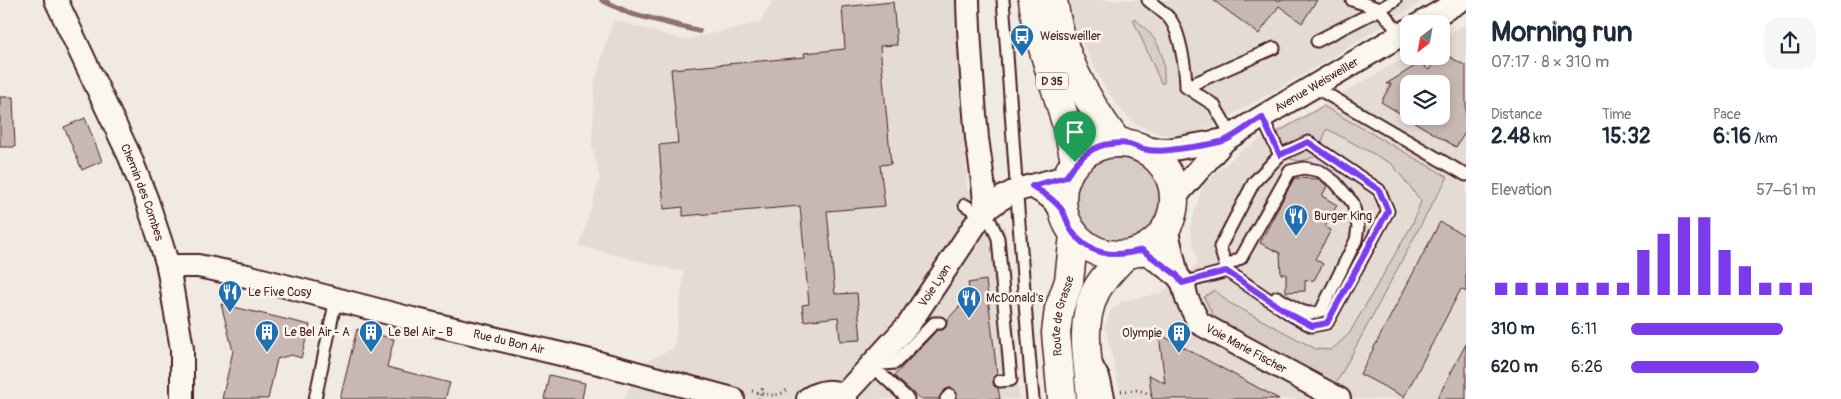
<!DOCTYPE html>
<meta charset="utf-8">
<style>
body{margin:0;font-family:Pangolin,sans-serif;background:#f6f6f7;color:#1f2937;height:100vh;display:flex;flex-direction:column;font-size:19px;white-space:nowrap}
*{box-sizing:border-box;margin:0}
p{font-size:16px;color:#747a83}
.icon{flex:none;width:28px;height:28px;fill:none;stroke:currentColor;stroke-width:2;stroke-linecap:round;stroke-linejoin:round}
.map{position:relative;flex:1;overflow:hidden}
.details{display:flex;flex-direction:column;background:#fff;width:375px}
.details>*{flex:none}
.needle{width:32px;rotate:211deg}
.controls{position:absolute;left:1400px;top:15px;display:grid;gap:10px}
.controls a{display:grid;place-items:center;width:50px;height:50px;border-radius:10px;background:#fff;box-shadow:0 2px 8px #0003;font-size:25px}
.pin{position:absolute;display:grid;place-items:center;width:42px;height:42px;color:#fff;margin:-51px -21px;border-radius:50% 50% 50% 0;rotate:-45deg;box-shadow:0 0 5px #0007}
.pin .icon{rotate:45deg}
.round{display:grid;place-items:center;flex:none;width:52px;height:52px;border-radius:15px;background:#f6f6f7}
.headline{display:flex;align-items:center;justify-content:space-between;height:85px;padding:0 25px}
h1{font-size:28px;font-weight:800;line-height:38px}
.stats{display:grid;grid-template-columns:repeat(3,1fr);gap:8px;height:85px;padding:5px 25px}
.stats div{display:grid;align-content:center}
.stats b{font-size:21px;font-weight:800}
.stats small{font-size:14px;font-weight:400}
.stats p{font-size:14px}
.chart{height:140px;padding:10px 25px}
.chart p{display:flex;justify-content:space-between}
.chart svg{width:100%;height:90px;margin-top:5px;stroke:#7c3aed;stroke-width:6}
ul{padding:0 25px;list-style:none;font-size:16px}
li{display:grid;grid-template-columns:80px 60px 1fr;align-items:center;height:38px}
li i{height:12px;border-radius:6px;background:#7c3aed}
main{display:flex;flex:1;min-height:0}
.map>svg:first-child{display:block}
</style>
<main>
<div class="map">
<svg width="1466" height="399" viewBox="0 0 1466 399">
<rect width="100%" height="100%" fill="#f0eae0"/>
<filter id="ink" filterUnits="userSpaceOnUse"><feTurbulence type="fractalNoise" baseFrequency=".02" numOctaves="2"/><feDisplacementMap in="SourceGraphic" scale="10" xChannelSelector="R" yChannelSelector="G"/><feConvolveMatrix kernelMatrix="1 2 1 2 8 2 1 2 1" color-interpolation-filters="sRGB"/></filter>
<g filter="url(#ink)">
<path fill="#e4dbd2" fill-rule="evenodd" d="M774,0H958L967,189L1005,226L1019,399H624L640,365L674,348L684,272L580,246L600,178L592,146L595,81L613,20L683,40L759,23Z
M1069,0H1424L1309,71L1212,126L1184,136L1164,135L1135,124L1123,112L1105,88L1070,17Z
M1466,24V399H1122L1105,326L1111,310L1123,301L1161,293L1198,264L1190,229L1203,184L1242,150L1409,56H1441V38ZM1409,84H1441V116H1409Z"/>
<path fill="#d8ccc6" stroke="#917678" d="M1133,19H1135C1159,40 1165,51 1164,83H1161Z
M1323,106L1448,177L1432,204L1336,384L1216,321L1204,297L1215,290L1228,302L1316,349L1331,350L1349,334L1413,223L1421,201L1392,164L1327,129L1316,156C1305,161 1299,163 1287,157L1278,132Z
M1075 200a43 43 0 1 1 86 0a43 43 0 1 1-86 0Z"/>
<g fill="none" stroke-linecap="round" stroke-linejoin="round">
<path stroke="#8c6f72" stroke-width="5.5" d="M602,0L629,13L699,31"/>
</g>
<path fill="#c8b8b3" stroke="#4a1f2b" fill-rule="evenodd" d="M1213,0H1317L1302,23L1279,6L1259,34Z
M893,2L897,45L880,46L891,164L880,165L885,206L827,211L835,294L857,293L861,340L840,341L838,317L804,321L802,305L809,304L800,206L683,216V207L664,209L659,145L678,143L671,69L805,57L804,53L845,49L842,7Z
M1441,52L1466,66V131L1456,147L1381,102L1391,84H1386L1420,63L1429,70L1438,56H1441ZM1409,84H1441V116H1409Z
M0,97H13L15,147H0Z
M85,118L102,161L82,170L64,127Z
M1294,178L1319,179L1327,186L1322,196L1337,205L1325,227L1331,230L1315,259L1323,264L1314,280L1305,281V291L1286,292V274H1281L1280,253L1260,243Z
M1440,222L1466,236V292L1461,289L1404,397L1360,374Z
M986,280L997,374L993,377V382L994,386L998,388L1000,399H956L957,393L951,388L945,390L939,399H920L894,376L937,330H943L946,327L947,320L970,295L968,283Z
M221,304L310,325L301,358L291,355L277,359L268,399H222L233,351Z
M357,329L394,339L387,367L450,383L445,399H340Z
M1159,334L1279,399H1152L1149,375L1165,383Z
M1466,344V399H1437Z
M549,375L585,383L582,399H544Z"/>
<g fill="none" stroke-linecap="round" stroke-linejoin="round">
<g stroke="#4a1f2b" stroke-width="15">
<path id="service" d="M1003,0C1013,133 1021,266 1033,399
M1148,0C1155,6 1163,11 1169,18C1180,30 1186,71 1186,87L1214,105L1232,136
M1352,0L1380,9
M1395,0L1380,9L1401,35
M1317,41L1380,9
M1313,86L1466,175
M1186,87L1274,48
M1262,117L1280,155
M965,205L982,216
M985,210L998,238L1011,380L1000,381
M1225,267L1241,258L1290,171L1304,168L1320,171L1335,182L1353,203L1358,227L1356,240L1321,311C1305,318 1291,305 1277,297
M1183,283L1227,271L1293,316L1312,326L1327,323L1388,211L1379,190L1308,142L1280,155L1254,182L1220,247L1227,271
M1096,363L1104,378L1109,399
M871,365L908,399
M872,365L895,363L934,323H940
M315,399L336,299
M946,399L950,395"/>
</g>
<g stroke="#4a1f2b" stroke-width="26">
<g id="minor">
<path id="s1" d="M56,0L130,157L147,201L161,243L168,266L182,349V399"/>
<path d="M968,0C969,46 973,92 977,138C980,162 985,186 985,210"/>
<path d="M1420,24L1461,0"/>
<path d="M1144,149L1168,150L1225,140"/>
<path d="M1032,186L1050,197L1063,211"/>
<path id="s2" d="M1174,198L1225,140L1262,117L1409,30"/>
<path d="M1166,228L1177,275"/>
<path id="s3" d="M1142,250L1177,275L1183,283L1187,299L1199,323L1339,399"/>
<path id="s4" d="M168,266H198L247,276L412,319L599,363L733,399"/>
<path id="s5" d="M843,396L909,324L985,210L1002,198L1017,190L1066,177"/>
<path d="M808,399C819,391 836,388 846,399"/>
</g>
</g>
<g stroke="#4a1f2b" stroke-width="31">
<g id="primary">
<path d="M1033,0C1040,56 1066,107 1075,162"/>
<path d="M1053,0C1060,53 1086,101 1118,143"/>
<circle cx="1118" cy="199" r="56"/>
<path id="s6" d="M1062,399L1056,333L1059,309L1069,281L1074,235"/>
<path d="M1091,399C1089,363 1079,329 1094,295C1100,280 1115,267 1125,255"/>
</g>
</g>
<path stroke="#4a1f2b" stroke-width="3" stroke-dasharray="1 4" stroke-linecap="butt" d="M752,391C765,394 777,399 788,389
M1121,391L1138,390L1151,394
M759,399L763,387"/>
<use href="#service" stroke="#fbf7ec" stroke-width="11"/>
<use href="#minor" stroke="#fbf7ec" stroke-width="22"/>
<use href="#primary" stroke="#fbf7ec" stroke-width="28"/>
</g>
</g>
<g fill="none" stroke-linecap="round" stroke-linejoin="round" filter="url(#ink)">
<g stroke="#fff" stroke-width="10">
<path id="route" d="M1262,117L1280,155L1308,142L1379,190L1388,211L1327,323L1312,326L1293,316L1226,271L1182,283L1177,275L1142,250C1117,257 1091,256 1074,234C1068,227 1067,218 1062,210C1054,199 1043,193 1032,186L1066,177C1081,153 1099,140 1129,144C1134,145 1138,148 1143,149C1151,151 1162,151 1170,150C1185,148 1214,145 1226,140C1239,134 1250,124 1262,117Z"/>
</g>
<use href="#route" stroke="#7c3aed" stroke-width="6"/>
</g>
<defs>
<g id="bus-pin" transform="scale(1.25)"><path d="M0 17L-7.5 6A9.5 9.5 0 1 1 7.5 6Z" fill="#1f6fb2" stroke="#fbf7ec"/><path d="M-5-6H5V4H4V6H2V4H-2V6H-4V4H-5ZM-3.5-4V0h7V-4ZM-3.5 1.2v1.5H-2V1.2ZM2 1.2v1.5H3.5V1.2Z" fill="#fff"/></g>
<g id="restaurant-pin" transform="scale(1.25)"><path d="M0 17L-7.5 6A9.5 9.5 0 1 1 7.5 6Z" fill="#1f6fb2" stroke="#fbf7ec"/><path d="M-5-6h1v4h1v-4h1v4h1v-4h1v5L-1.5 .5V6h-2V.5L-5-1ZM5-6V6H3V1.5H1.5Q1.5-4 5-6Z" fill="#fff"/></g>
<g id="building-pin" transform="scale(1.25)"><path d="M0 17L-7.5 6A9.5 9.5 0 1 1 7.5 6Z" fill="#1f6fb2" stroke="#fbf7ec"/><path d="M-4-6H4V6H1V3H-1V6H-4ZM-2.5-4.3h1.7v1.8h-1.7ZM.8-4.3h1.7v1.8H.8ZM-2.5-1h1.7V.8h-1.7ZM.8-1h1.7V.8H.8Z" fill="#fff"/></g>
</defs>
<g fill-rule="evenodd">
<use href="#bus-pin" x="1022" y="36"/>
<use href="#restaurant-pin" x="1296" y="216"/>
<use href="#restaurant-pin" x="230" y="292"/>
<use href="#restaurant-pin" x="969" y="298"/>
<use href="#building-pin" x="267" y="332"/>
<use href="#building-pin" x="371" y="332"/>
<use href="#building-pin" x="1179" y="333"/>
</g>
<g text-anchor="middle" stroke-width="5" stroke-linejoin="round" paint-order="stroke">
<rect fill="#fbf7ec" stroke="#7f6065" stroke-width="1" x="1036" y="72.5" width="32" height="17" rx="4"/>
<g font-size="11" font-weight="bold" fill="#4a1f2b">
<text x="1052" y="85">D 35</text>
</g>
<g font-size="12" fill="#4a1f2b" stroke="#fbf7ec" text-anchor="start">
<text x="1040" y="40">Weissweiller</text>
<text x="1314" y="220">Burger King</text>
<text x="248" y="296">Le Five Cosy</text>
<text x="986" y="302">McDonald's</text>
<text x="284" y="336">Le Bel Air - A</text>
<text x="388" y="336">Le Bel Air - B</text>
<text x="1162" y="337" text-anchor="end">Olympie</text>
</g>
<g font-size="12" fill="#4a1f2b" stroke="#fbf7ec">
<text dy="4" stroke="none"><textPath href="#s2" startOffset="184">Avenue Weisweiller</textPath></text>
<text dy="4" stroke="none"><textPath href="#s1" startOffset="211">Chemin des Combes</textPath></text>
<text dy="4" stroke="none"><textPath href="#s5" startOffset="144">Voie Lyan</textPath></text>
<text dy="4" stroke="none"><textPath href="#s6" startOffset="84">Route de Grasse</textPath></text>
<text dy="4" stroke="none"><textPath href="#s4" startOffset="350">Rue du Bon Air</textPath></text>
<text dy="4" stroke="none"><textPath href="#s3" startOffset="150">Voie Marie Fischer</textPath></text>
</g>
</g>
</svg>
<div class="controls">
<a><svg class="needle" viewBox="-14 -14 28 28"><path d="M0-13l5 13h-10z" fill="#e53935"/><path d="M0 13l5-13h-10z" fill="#747a83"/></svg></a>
<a><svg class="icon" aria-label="layers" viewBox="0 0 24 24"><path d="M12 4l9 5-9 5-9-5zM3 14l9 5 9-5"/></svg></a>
</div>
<div class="pin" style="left:1075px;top:162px;background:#1e9e55"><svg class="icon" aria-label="arrive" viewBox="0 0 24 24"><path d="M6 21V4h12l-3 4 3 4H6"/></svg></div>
</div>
<section class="details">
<div class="headline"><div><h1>Morning run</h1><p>07:17 · 8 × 310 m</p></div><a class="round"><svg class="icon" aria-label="share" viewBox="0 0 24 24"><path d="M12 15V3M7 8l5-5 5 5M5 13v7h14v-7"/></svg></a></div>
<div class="stats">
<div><p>Distance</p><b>2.48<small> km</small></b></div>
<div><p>Time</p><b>15:32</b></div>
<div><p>Pace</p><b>6:16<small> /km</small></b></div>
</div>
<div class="chart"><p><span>Elevation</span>57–61 m</p>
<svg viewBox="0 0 160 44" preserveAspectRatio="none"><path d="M5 44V38M15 44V38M25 44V38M35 44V38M45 44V38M55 44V38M65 44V38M75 44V22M85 44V14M95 44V6M105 44V6M115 44V22M125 44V30M135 44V38M145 44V38M155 44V38"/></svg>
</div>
<ul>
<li><b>310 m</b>6:11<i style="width:82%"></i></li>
<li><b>620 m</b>6:26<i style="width:69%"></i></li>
</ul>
</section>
</main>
